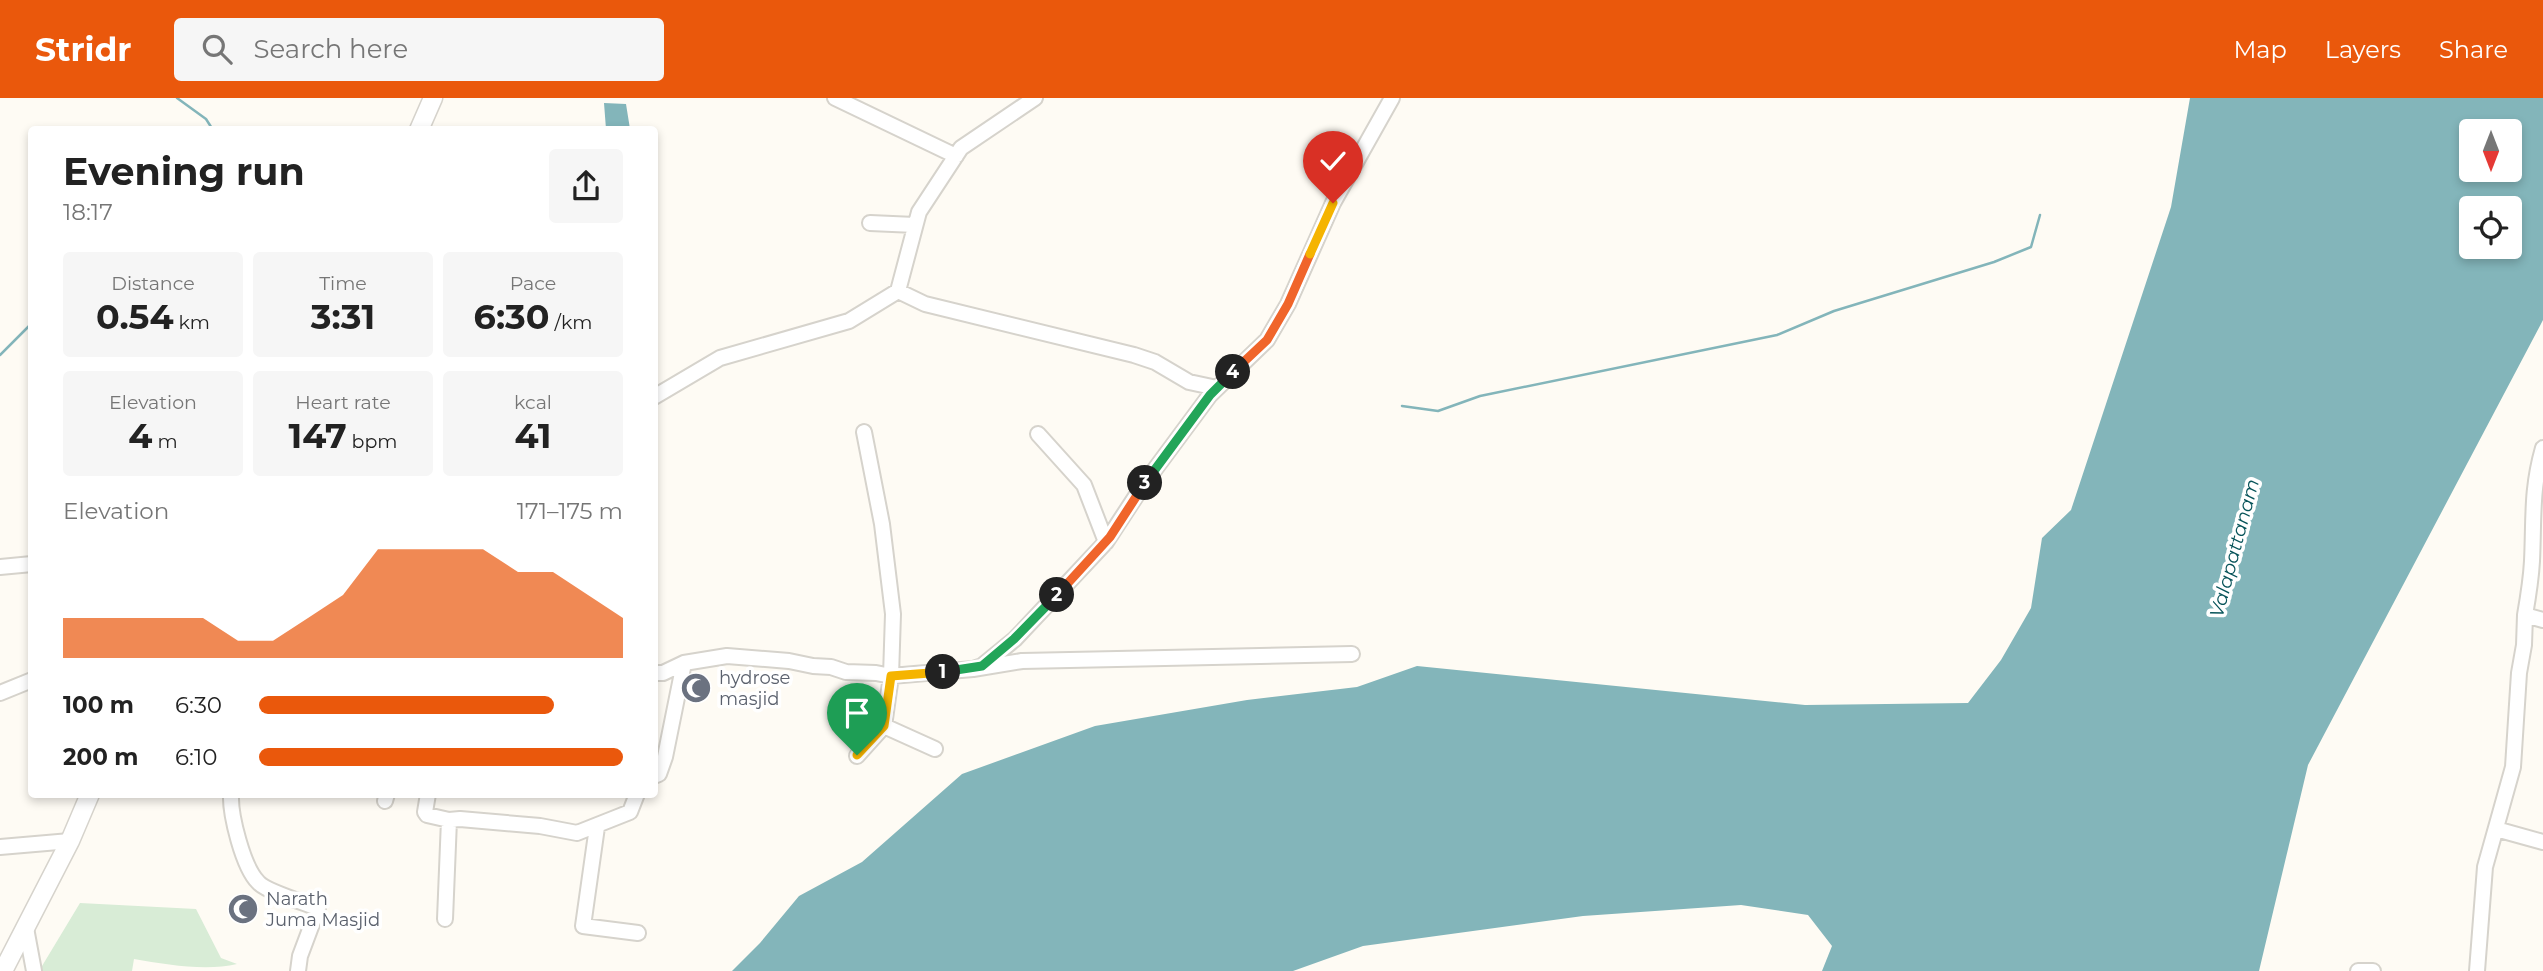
<!DOCTYPE html>
<meta charset="utf-8">
<style>
body{margin:0;font-family:Montserrat,sans-serif;background:#f6f6f6;color:#222;height:100vh;display:flex;flex-direction:column;font-size:26px;white-space:nowrap}
*{box-sizing:border-box;margin:0}
p{font-size:23px;color:#767676}
.icon{flex:none;width:38px;height:38px;fill:none;stroke:currentColor;stroke-width:2;stroke-linecap:round;stroke-linejoin:round}
.map{position:relative;flex:1;overflow:hidden}
.sheet{position:absolute;left:28px;top:28px;width:630px;height:672px;display:flex;flex-direction:column;background:#fff;border-radius:7px;box-shadow:0 4px 10px #0003}
.sheet>*{flex:none}
.needle{width:46px;rotate:180deg}
.buttons{position:absolute;left:2459px;top:21px;display:grid;gap:14px}
.buttons a{display:grid;place-items:center;width:63px;height:63px;border-radius:7px;background:#fff;box-shadow:0 4px 10px #0003;font-size:35px}
.pin{position:absolute;display:grid;place-items:center;width:60px;height:60px;color:#fff;margin:-72px -30px;border-radius:50% 50% 50% 0;rotate:-45deg;box-shadow:0 0 7px #0007}
.pin .icon{rotate:45deg}
.km{position:absolute;width:35px;height:35px;margin:-18px;border-radius:50%;background:#222;color:#fff;font-size:19px;line-height:35px;text-align:center}
.round{display:grid;place-items:center;flex:none;width:74px;height:74px;border-radius:7px;background:#f6f6f6}
.overview{display:flex;align-items:center;justify-content:space-between;height:119px;padding:0 35px}
h1{font-size:38px;font-weight:700;line-height:52px}
.metrics{display:grid;grid-template-columns:repeat(3,1fr);gap:10px;height:119px;padding:7px 35px}
.metrics div{display:grid;align-content:center;border-radius:7px;background:#f6f6f6;text-align:center}
.metrics b{font-size:35px;font-weight:700}
.metrics small{font-size:19px;font-weight:400}
.metrics p{font-size:19px}
.chart{height:196px;padding:14px 35px}
.chart p{display:flex;justify-content:space-between}
.chart svg{width:100%;height:126px;margin-top:7px;fill:#ea580c;opacity:.7}
ul{padding:0 35px;list-style:none;font-size:23px}
li{display:grid;grid-template-columns:112px 84px 1fr;align-items:center;height:52px}
li i{height:18px;border-radius:9px;background:#ea580c}
header{display:flex;align-items:center;gap:42px;box-sizing:border-box;height:98px;padding:0 35px;background:#ea580c;color:#fff}
header strong{font-size:33px}
nav{display:flex;gap:38px;margin-inline-start:auto;font-size:24px}
.search{width:490px;height:63px;background:#f6f6f6;display:flex;align-items:center;gap:18px;box-sizing:border-box;padding:0 24px;border-radius:7px;color:#767676;font-size:26px}
.map>svg:first-child{display:block}
</style>
<header>
<strong>Stridr</strong>
<div class="search"><svg class="icon" aria-label="search" viewBox="0 0 24 24"><circle cx="10" cy="10" r="6"/><path d="M15 15l6 6"/></svg>Search here</div>
<nav><a>Map</a><a>Layers</a><a>Share</a></nav>
</header>
<div class="map">
<svg width="2543" height="873" viewBox="0 0 2543 873">
<rect width="100%" height="100%" fill="#fefbf4"/>
<path fill="#d8ecd6" d="M80,805L196,811L221,860L237,866C207,873 167,867 134,861L132,873H39Z"/>
<path fill="#83b5ba" fill-rule="evenodd" d="M2190,0H2543V222L2308,667L2259,873H1822L1832,848L1808,817L1741,807L1583,818L1363,848L1293,873H732L760,845L799,798L862,764L962,676L1095,628L1247,602L1357,589L1417,568L1805,607L1968,605L2001,562L2031,510L2042,440L2071,412L2171,109ZM2510,33V72H2471V33ZM2510,110V149H2471V110Z
M604,5L626,6L630,31H606Z"/>
<g fill="none" stroke-linecap="round" stroke-linejoin="round">
<path stroke="#83b5ba" stroke-width="2.5" d="M177,0L206,21L213,32
M0,257L32,225
M1402,308L1438,313L1480,298L1777,237L1834,213L1994,164L2031,149L2040,117"/>
<g stroke="#d6d3cc" stroke-width="18">
<path id="minor" d="M835,0L956,58
M870,125L915,127
M898,193L925,206L1134,257L1155,264L1189,284L1217,290
M654,299L720,260L849,223L898,193L919,114L961,50L1035,0
M1038,336L1084,387L1106,444
M2543,350C2531,392 2534,421 2532,463C2531,481 2528,500 2525,517L2543,522
M0,469L32,466
M973,571L982,568L1015,541L1106,444L1144,386L1210,297L1267,242L1288,206L1333,105L1392,0
M654,575H663L684,565L727,558L789,563L813,568L831,569L846,574L876,575L891,578L973,571L1022,563L1352,556
M0,595L32,582
M884,628L935,651
M857,658L884,628L891,578L893,516L882,426L864,334
M654,678L659,676L665,659L684,565
M231,696C230,717 243,769 258,784C265,793 305,805 318,810L300,858L298,873
M428,696L425,714L427,717L449,722L460,721L540,728L577,735L630,714L637,696
M385,703L387,696
M597,729L583,828L638,835
M2496,731L2543,744
M0,749L70,743
M445,821L449,722
M26,830L34,873
M2358,873H2373
M2477,873L2485,769L2513,669L2519,575L2524,547L2525,517"/>
</g>
<g stroke="#d6d3cc" stroke-width="21">
<path id="major" d="M419,32L433,0
M3,873L70,743L90,696"/>
</g>
<use href="#minor" stroke="#fff" stroke-width="14"/>
<use href="#major" stroke="#fff" stroke-width="18"/>
</g>
<g fill="none" stroke-linecap="round" stroke-linejoin="round">
<g stroke="#fff" stroke-width="14">
<path id="split-1" d="M857,657L884,628L891,578L943,574"/>
</g>
<g stroke="#fff" stroke-width="14">
<path id="split-2" d="M943,574L982,568L1014,541L1057,497"/>
</g>
<g stroke="#fff" stroke-width="14">
<path id="split-3" d="M1057,497L1110,439L1145,385"/>
</g>
<g stroke="#fff" stroke-width="14">
<path id="split-4" d="M1145,385L1210,297L1233,274"/>
</g>
<g stroke="#fff" stroke-width="14">
<path id="split-5" d="M1233,274L1267,242L1288,206L1310,156"/>
</g>
<g stroke="#fff" stroke-width="14">
<path id="split-6" d="M1310,156L1333,105"/>
</g>
<use href="#split-1" stroke="#f5b400" stroke-width="9"/>
<use href="#split-2" stroke="#22a559" stroke-width="9"/>
<use href="#split-3" stroke="#f0652b" stroke-width="9"/>
<use href="#split-4" stroke="#22a559" stroke-width="9"/>
<use href="#split-5" stroke="#f0652b" stroke-width="9"/>
<use href="#split-6" stroke="#f5b400" stroke-width="9"/>
</g>
<defs>
<g id="mosque-disc" transform="scale(1.575)"><circle r="9.5" fill="#6b7280" stroke="#fff"/><path d="M3.5-4.9A6 6 0 1 0 3.5 4.9A5 5 0 1 1 3.5-4.9Z" fill="#fff"/></g>
</defs>
<g fill-rule="evenodd">
<use href="#mosque-disc" x="696" y="590"/>
<use href="#mosque-disc" x="243" y="811"/>
</g>
<g text-anchor="middle" stroke-width="7" stroke-linejoin="round" paint-order="stroke">
<g font-size="18" fill="#5b616d" stroke="#fff" text-anchor="start">
<text x="719" y="586">hydrose<tspan x="719" dy="21">masjid</tspan></text>
<text x="266" y="807">Narath<tspan x="266" dy="21">Juma Masjid</tspan></text>
</g>
<g font-size="19" font-style="italic" fill="#08545a" stroke="#fff">
<text transform="translate(2234 450) rotate(-75)" y="7">Valapattanam</text>
</g>
</g>
</svg>
<div class="buttons">
<a><svg class="needle" viewBox="-14 -14 28 28"><path d="M0-13l5 13h-10z" fill="#e53935"/><path d="M0 13l5-13h-10z" fill="#767676"/></svg></a>
<a><svg class="icon" aria-label="locate" viewBox="0 0 24 24"><circle cx="12" cy="12" r="6"/><path d="M12 2v4M12 18v4M2 12h4M18 12h4"/></svg></a>
</div>
<div class="pin" style="left:857px;top:657px;background:#1e9e55"><svg class="icon" aria-label="arrive" viewBox="0 0 24 24"><path d="M6 21V4h12l-3 4 3 4H6"/></svg></div>
<div class="pin" style="left:1333px;top:105px;background:#d93025"><svg class="icon" aria-label="check" viewBox="0 0 24 24"><path d="M5 12l5 5 9-10"/></svg></div>
<b class="km" style="left:943px;top:574px">1</b>
<b class="km" style="left:1057px;top:497px">2</b>
<b class="km" style="left:1145px;top:385px">3</b>
<b class="km" style="left:1233px;top:274px">4</b>
<section class="sheet">
<div class="overview"><div><h1>Evening run</h1><p>18:17</p></div><a class="round"><svg class="icon" aria-label="share" viewBox="0 0 24 24"><path d="M12 15V3M7 8l5-5 5 5M5 13v7h14v-7"/></svg></a></div>
<div class="metrics">
<div><p>Distance</p><b>0.54<small> km</small></b></div>
<div><p>Time</p><b>3:31</b></div>
<div><p>Pace</p><b>6:30<small> /km</small></b></div>
</div>
<div class="metrics">
<div><p>Elevation</p><b>4<small> m</small></b></div>
<div><p>Heart rate</p><b>147<small> bpm</small></b></div>
<div><p>kcal</p><b>41</b></div>
</div>
<div class="chart"><p><span>Elevation</span>171–175 m</p>
<svg viewBox="0 0 160 44" preserveAspectRatio="none"><path d="M0 44V30L10 30L20 30L30 30L40 30L50 38L60 38L70 30L80 22L90 6L100 6L110 6L120 6L130 14L140 14L150 22L160 30V44z"/></svg>
</div>
<ul>
<li><b>100 m</b>6:30<i style="width:81%"></i></li>
<li><b>200 m</b>6:10<i style="width:100%"></i></li>
</ul>
</section>
</div>
